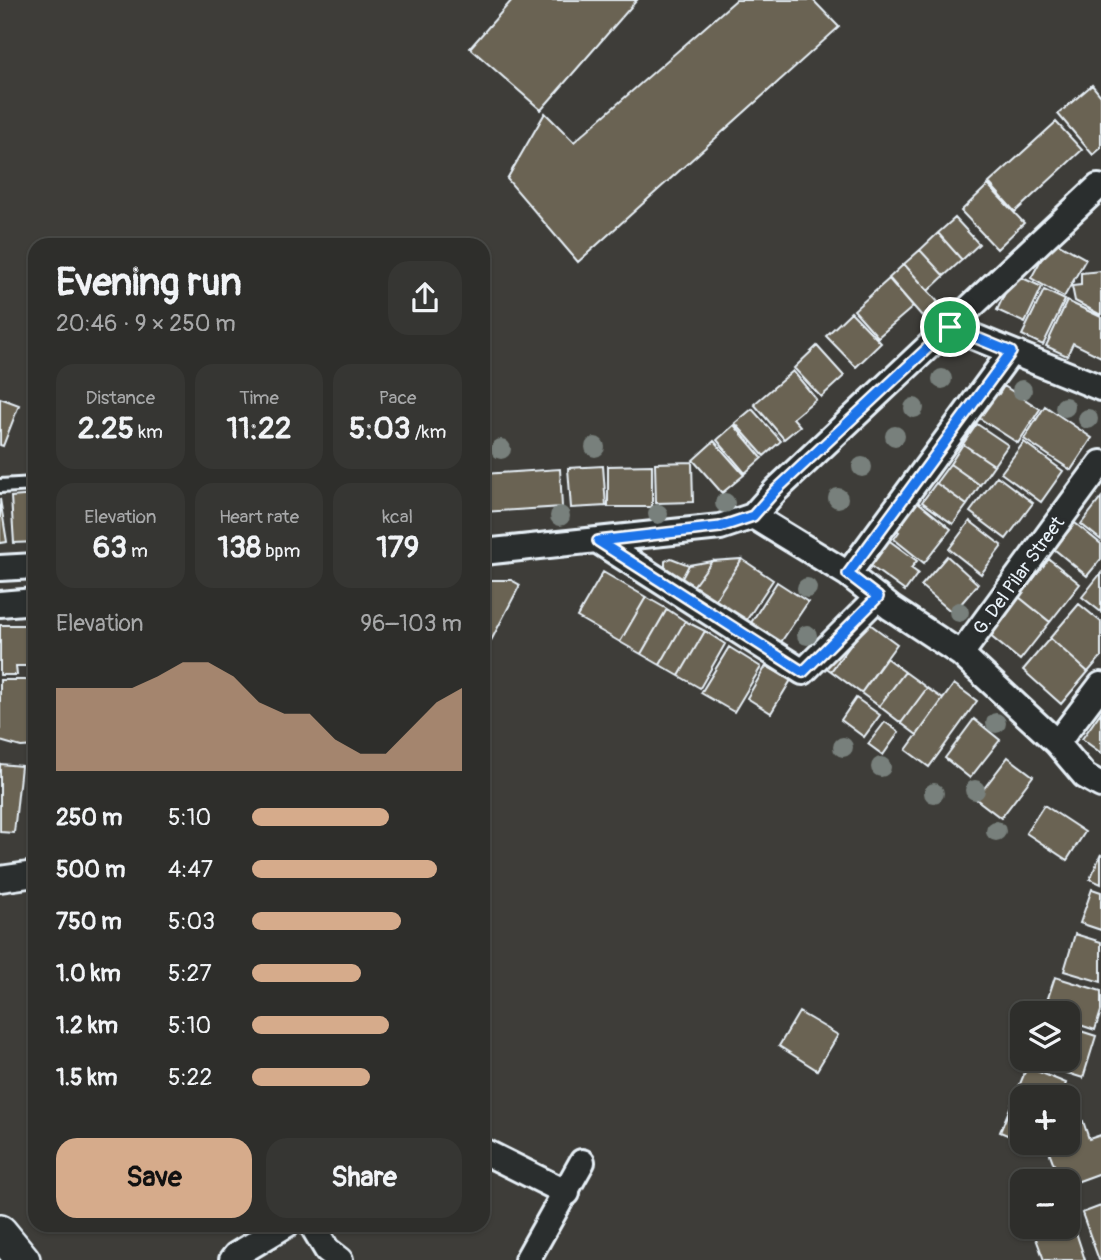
<!DOCTYPE html>
<meta charset="utf-8">
<style>
body{margin:0;font-family:Pangolin,sans-serif;background:#363633;color:#f1f3f6;height:100vh;display:flex;flex-direction:column;font-size:26px;white-space:nowrap}
*{box-sizing:border-box;margin:0}
p{font-size:23px;color:#a7a8a9}
.icon{flex:none;width:38px;height:38px;fill:none;stroke:currentColor;stroke-width:2;stroke-linecap:round;stroke-linejoin:round}
.map{position:relative;flex:1;overflow:hidden}
.panel{position:absolute;left:28px;top:238px;width:462px;height:994px;display:flex;flex-direction:column;background:#2e2e2b;border-radius:21px;box-shadow:0 2px 5px #0004,0 0 0 2px #494a47}
.panel>*{flex:none}
.tools{position:absolute;left:1010px;top:1001px;display:grid;gap:14px}
.tools a{display:grid;place-items:center;width:70px;height:70px;border-radius:14px;background:#2e2e2b;box-shadow:0 2px 5px #0004,0 0 0 2px #494a47;font-size:35px}
.pin{position:absolute;display:grid;place-items:center;width:60px;height:60px;color:#fff;margin:-30px;border:4px solid #fff;border-radius:50%;box-shadow:0 2px 7px #0007}
.round{display:grid;place-items:center;flex:none;width:74px;height:74px;border-radius:21px;background:#363633}
.headline{display:flex;align-items:center;justify-content:space-between;height:119px;padding:0 28px}
h1{font-size:38px;font-weight:700;line-height:52px}
.metrics{display:grid;grid-template-columns:repeat(3,1fr);gap:10px;height:119px;padding:7px 28px}
.metrics div{display:grid;align-content:center;border-radius:18px;background:#363633;text-align:center}
.metrics b{font-size:30px;font-weight:700}
.metrics small{font-size:19px;font-weight:400}
.metrics p{font-size:19px}
.chart{height:196px;padding:14px 28px}
.chart p{display:flex;justify-content:space-between}
.chart svg{width:100%;height:126px;margin-top:7px;fill:#d6ab8b;opacity:.7}
.button{display:flex;gap:14px;margin-top:auto;padding:14px 28px}
.button a{flex:1;height:80px;border-radius:21px;background:#d6ab8b;color:#111;font-size:28px;font-weight:700;line-height:80px;text-align:center}
.button a+a{background:#363633;color:#f1f3f6}
ul{padding:0 28px;list-style:none;font-size:23px}
li{display:grid;grid-template-columns:112px 84px 1fr;align-items:center;height:52px}
li i{height:18px;border-radius:9px;background:#d6ab8b}
.map>svg:first-child{display:block}
</style>
<div class="map">
<svg width="1101" height="1260" viewBox="0 0 1101 1260">
<rect width="100%" height="100%" fill="#3e3d39"/>
<filter id="ink" filterUnits="userSpaceOnUse"><feTurbulence type="fractalNoise" baseFrequency=".0143" numOctaves="2"/><feDisplacementMap in="SourceGraphic" scale="14" xChannelSelector="R" yChannelSelector="G"/><feConvolveMatrix kernelMatrix="1 2 1 2 8 2 1 2 1" color-interpolation-filters="sRGB"/></filter>
<g filter="url(#ink)">
<path fill="#6b6353" stroke="#e8f1f8" stroke-width="2" d="M512,0H637L541,110L470,48Z
M736,0H813L839,27L578,262L507,179L545,113L574,142Z
M1092,85L1101,96V148L1093,155L1058,114Z
M1056,122L1082,150L1015,212L989,183Z
M988,185L1024,223L997,249L961,211Z
M955,218L979,244L962,260L938,233Z
M938,233L962,260L944,276L920,250Z
M1052,240L1086,259L1064,297L1031,278Z
M920,250L944,276L928,291L904,264Z
M904,264L938,302L922,316L889,278Z
M1101,271V315L1075,301L1072,286L1081,285V273Z
M1014,274L1042,287L1025,323L997,310Z
M889,279L913,307L878,337L854,310Z
M1044,290L1065,300L1043,345L1022,335Z
M1067,301L1101,317V357L1073,343L1067,356L1046,346Z
M851,312L881,343L856,367L826,336Z
M817,346L844,376L821,397L794,368Z
M793,371L816,399L793,418L800,426L784,439L754,404Z
M1004,386L1040,409L1018,443L976,416L992,390L999,394Z
M0,398L19,405L3,446L0,445Z
M1045,406L1092,438L1071,470L1024,439Z
M752,409L781,441L764,456L735,423Z
M977,424L1008,445L994,465L963,444Z
M734,425L762,458L745,473L717,440Z
M714,441L744,475L722,493L693,460Z
M1024,442L1063,471L1041,502L1001,473Z
M963,444L994,465L980,485L950,464Z
M692,462L693,502L656,503L655,463Z
M950,464L980,485L967,505L936,483Z
M652,465V507H608V466Z
M603,466L606,506L571,508L568,468Z
M560,469L562,507L483,512V474Z
M997,476L1033,503L1006,539L970,512Z
M936,483L967,505L953,524L922,502Z
M35,495V542L14,543L11,497Z
M913,498L951,529L924,563L894,539L899,532L892,526Z
M1101,498V540L1081,524Z
M0,499L7,542L0,543Z
M970,521L1002,546L981,574L949,549Z
M1075,523L1101,544V559L1087,576L1054,549Z
M883,536L917,561L911,568L918,573L905,591L865,562Z
M947,556L978,584L953,613L921,586Z
M671,558L689,565L681,580L665,571V561Z
M742,559L773,580L742,627L711,606Z
M742,559L711,606L689,592L712,561Z
M1049,559L1080,584L1050,622L1019,597Z
M712,561L689,592L681,580L689,565Z
M603,572L646,597L620,642L577,617Z
M1101,573V612L1082,597Z
M483,580H511L520,585L483,656Z
M777,582L808,602L777,648L747,629Z
M646,597L667,609L641,654L620,642Z
M1019,597L1050,622L1020,660L989,635Z
M1079,604L1101,622V657L1088,672L1050,638Z
M667,609L685,621L660,665L641,654Z
M685,621L705,631L679,676L660,665Z
M867,622L897,644L861,693L831,671Z
M0,625H34L35,666H16L17,675H0Z
M851,629L859,634L831,671L824,666Z
M705,631L725,644L700,688L679,676Z
M1050,638L1088,672L1061,704L1023,670Z
M729,647L761,667L734,712L701,693Z
M886,658L905,672L879,706L861,693Z
M766,666L791,680L771,713L747,698Z
M905,672L927,688L901,723L879,706Z
M0,680H35V746L21,747L0,741Z
M954,684L977,701L929,767L906,750Z
M927,688L943,699L917,735L901,723Z
M856,698L880,715L864,737L841,720Z
M1101,712V753L1082,739Z
M974,719L1000,740L970,778L945,758Z
M885,722L899,732L883,755L868,744Z
M1008,757L1033,776L1001,818L976,799Z
M0,764L21,766L14,833L0,832Z
M30,764L35,765V807L25,805Z
M1044,805L1085,832L1067,860L1026,833Z
M1101,854V884L1090,879Z
M1092,889L1101,892V930L1080,923Z
M1075,934L1101,942V982L1064,971Z
M1055,977L1101,991V1011L1095,1030L1068,1021V1013H1043Z
M799,1012L838,1035L817,1070L779,1046Z
M1068,1027L1096,1036L1083,1078L1026,1060L1068,1059Z
M1027,1067L1066,1083L1061,1097H1022V1141L1000,1132Z
M1083,1121L1089,1139L1101,1135V1173L1068,1185V1181H1060L1046,1143H1068V1127Z
M1101,1206V1260H1099L1082,1213Z
M1072,1220L1085,1260H1044L1034,1233L1052,1227H1068V1222Z"/>
<g fill="none" stroke-linecap="round" stroke-linejoin="round">
<g stroke="#e8f1f8" stroke-width="18">
<path id="lane" d="M0,486L35,484"/>
</g>
<g stroke="#e8f1f8" stroke-width="30">
<path id="street" d="M950,327L1101,388
M753,516L776,490L1098,187
M753,516L848,574L891,608L961,654L1057,743L1085,776L1101,785
M598,541L803,672L878,597
M483,552L720,527L753,516
M0,568L35,566
M848,574L1011,352
M0,604L35,601
M961,654L1101,463
M1057,743L1101,685
M0,879L35,874
M483,1151L567,1193
M312,1225L327,1250L340,1260
M232,1260L236,1255L286,1225
M527,1260L582,1162"/>
</g>
<g stroke="#e8f1f8" stroke-width="38">
<path id="secondary" d="M0,1232L23,1260"/>
</g>
<use href="#lane" stroke="#2a2d2e" stroke-width="12"/>
<use href="#street" stroke="#2a2d2e" stroke-width="24"/>
<use href="#secondary" stroke="#2a2d2e" stroke-width="33"/>
</g>
<g fill="#78807c">
<circle cx="942" cy="379" r="10"/>
<circle cx="1022" cy="390" r="10"/>
<circle cx="1065" cy="407" r="10"/>
<circle cx="914" cy="408" r="10"/>
<circle cx="1088" cy="419" r="10"/>
<circle cx="895" cy="436" r="10"/>
<circle cx="595" cy="447" r="10"/>
<circle cx="501" cy="449" r="10"/>
<circle cx="862" cy="467" r="10"/>
<circle cx="838" cy="498" r="10"/>
<circle cx="725" cy="503" r="10"/>
<circle cx="658" cy="514" r="10"/>
<circle cx="560" cy="516" r="10"/>
<circle cx="807" cy="588" r="10"/>
<circle cx="959" cy="612" r="10"/>
<circle cx="807" cy="635" r="10"/>
<circle cx="996" cy="723" r="10"/>
<circle cx="843" cy="747" r="10"/>
<circle cx="881" cy="767" r="10"/>
<circle cx="975" cy="790" r="10"/>
<circle cx="934" cy="793" r="10"/>
<circle cx="996" cy="831" r="10"/>
</g>
</g>
<g fill="none" stroke-linecap="round" stroke-linejoin="round" filter="url(#ink)">
<g stroke="#fff" stroke-width="14">
<path id="route" d="M950,327L1011,352L848,574L878,597L803,672L598,541L720,527L753,516L776,490Z"/>
</g>
<use href="#route" stroke="#1a73e8" stroke-width="9"/>
</g>
<g text-anchor="middle" stroke-width="7" stroke-linejoin="round" paint-order="stroke">
<g font-size="19" fill="#e8f1f8" stroke="#2a2d2e">
<text transform="translate(1018 575) rotate(-54)" y="7">G. Del Pilar Street</text>
</g>
</g>
</svg>
<div class="tools">
<a><svg class="icon" aria-label="layers" viewBox="0 0 24 24"><path d="M12 4l9 5-9 5-9-5zM3 14l9 5 9-5"/></svg></a>
<a>+</a>
<a>−</a>
</div>
<div class="pin" style="left:950px;top:327px;background:#1e9e55"><svg class="icon" aria-label="arrive" viewBox="0 0 24 24"><path d="M6 21V4h12l-3 4 3 4H6"/></svg></div>
<section class="panel">
<div class="headline"><div><h1>Evening run</h1><p>20:46 · 9 × 250 m</p></div><a class="round"><svg class="icon" aria-label="share" viewBox="0 0 24 24"><path d="M12 15V3M7 8l5-5 5 5M5 13v7h14v-7"/></svg></a></div>
<div class="metrics">
<div><p>Distance</p><b>2.25<small> km</small></b></div>
<div><p>Time</p><b>11:22</b></div>
<div><p>Pace</p><b>5:03<small> /km</small></b></div>
</div>
<div class="metrics">
<div><p>Elevation</p><b>63<small> m</small></b></div>
<div><p>Heart rate</p><b>138<small> bpm</small></b></div>
<div><p>kcal</p><b>179</b></div>
</div>
<div class="chart"><p><span>Elevation</span>96–103 m</p>
<svg viewBox="0 0 160 44" preserveAspectRatio="none"><path d="M0 44V15L10 15L20 15L30 15L40 11L50 6L60 6L70 11L80 20L90 24L100 24L110 33L120 38L130 38L140 29L150 20L160 15V44z"/></svg>
</div>
<ul>
<li><b>250 m</b>5:10<i style="width:65%"></i></li>
<li><b>500 m</b>4:47<i style="width:88%"></i></li>
<li><b>750 m</b>5:03<i style="width:71%"></i></li>
<li><b>1.0 km</b>5:27<i style="width:52%"></i></li>
<li><b>1.2 km</b>5:10<i style="width:65%"></i></li>
<li><b>1.5 km</b>5:22<i style="width:56%"></i></li>
</ul>
<div class="button"><a>Save</a><a>Share</a></div>
</section>
</div>
